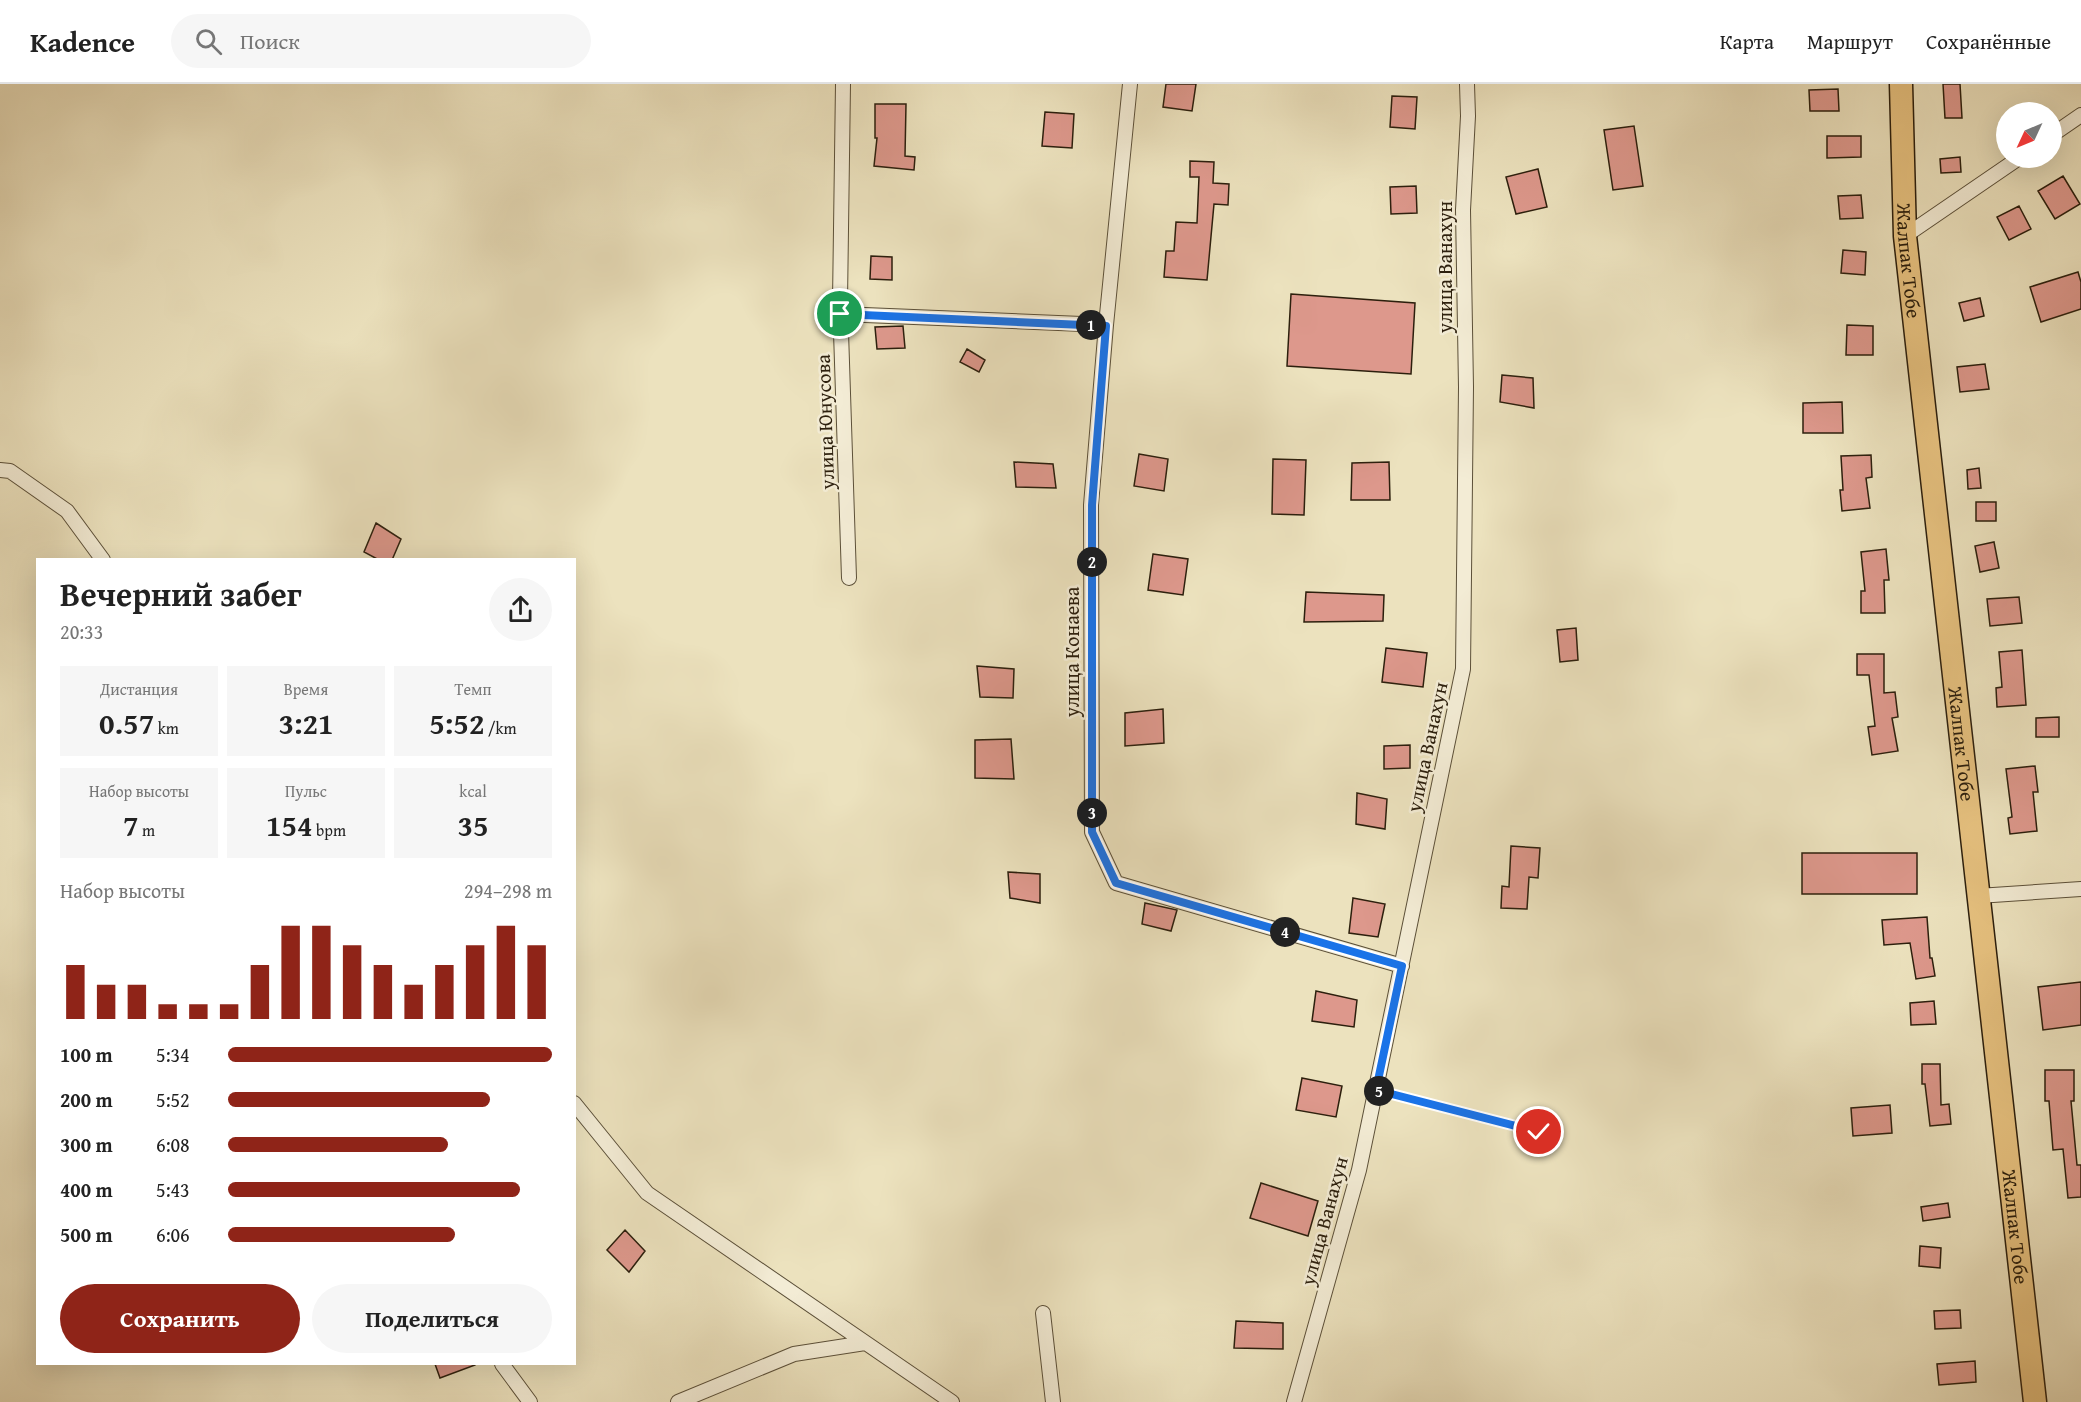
<!DOCTYPE html>
<html lang="ru">
<meta charset="utf-8">
<style>
body{margin:0;font-family:"Gentium Book Plus",serif;background:#f6f6f6;color:#222;height:100vh;display:flex;flex-direction:column;font-size:22px;white-space:nowrap}
*{box-sizing:border-box;margin:0}
p{font-size:20px;color:#767676}
.icon{flex:none;width:33px;height:33px;fill:none;stroke:currentColor;stroke-width:2;stroke-linecap:round;stroke-linejoin:round}
.map{position:relative;flex:1;overflow:hidden}
.details{position:absolute;left:36px;top:474px;width:540px;height:807px;display:flex;flex-direction:column;background:#fff;border-radius:0px;box-shadow:0 6px 24px #0002}
.details>*{flex:none}
.needle{width:39px;rotate:226deg}
.tools{position:absolute;left:1996px;top:18px;display:grid;gap:12px}
.tools a{display:grid;place-items:center;width:66px;height:66px;border-radius:50%;background:#fff;box-shadow:0 6px 24px #0002;font-size:30px}
.pin{position:absolute;display:grid;place-items:center;width:51px;height:51px;color:#fff;margin:-26px;border:3px solid #fff;border-radius:50%;box-shadow:0 2px 6px #0007}
.km{position:absolute;width:30px;height:30px;margin:-15px;border-radius:50%;background:#222;color:#fff;font-size:16px;line-height:30px;text-align:center}
.round{display:grid;place-items:center;flex:none;width:63px;height:63px;border-radius:32px;background:#f6f6f6}
.head{display:flex;align-items:center;justify-content:space-between;height:102px;padding:0 24px}
h1{font-size:33px;font-weight:700;line-height:45px}
.figures{display:grid;grid-template-columns:repeat(3,1fr);gap:9px;height:102px;padding:6px 24px}
.figures div{display:grid;align-content:center;border-radius:0px;background:#f6f6f6;text-align:center}
.figures b{font-size:30px;font-weight:700}
.figures small{font-size:16px;font-weight:400}
.figures p{font-size:16px}
.chart{height:168px;padding:12px 24px}
.chart p{display:flex;justify-content:space-between}
.chart svg{width:100%;height:108px;margin-top:6px;stroke:#8f2418;stroke-width:6}
.action{display:flex;gap:12px;margin-top:auto;padding:12px 24px}
.action a{flex:1;height:69px;border-radius:36px;background:#8f2418;color:#fff;font-size:24px;font-weight:700;line-height:69px;text-align:center}
.action a+a{background:#f6f6f6;color:#222}
ul{padding:0 24px;list-style:none;font-size:20px}
li{display:grid;grid-template-columns:96px 72px 1fr;align-items:center;height:45px}
li i{height:15px;border-radius:8px;background:#8f2418}
header{display:flex;align-items:center;gap:36px;box-sizing:border-box;height:84px;padding:0 30px;background:#fff;border-bottom:2px solid #e0e0e0}
header strong{font-size:28px}
nav{display:flex;gap:33px;margin-inline-start:auto;font-size:21px}
.search{width:420px;height:54px;background:#f6f6f6;display:flex;align-items:center;gap:15px;box-sizing:border-box;padding:0 21px;border-radius:33px;color:#767676;font-size:22px}
.map>svg:first-child{display:block}
</style>
<header>
<strong>Kadence</strong>
<div class="search"><svg class="icon" aria-label="search" viewBox="0 0 24 24"><circle cx="10" cy="10" r="6"/><path d="M15 15l6 6"/></svg>Поиск</div>
<nav><a>Карта</a><a>Маршрут</a><a>Сохранённые</a></nav>
</header>
<div class="map">
<svg width="2081" height="1318" viewBox="0 0 2081 1318">
<rect width="100%" height="100%" fill="#ece2be"/>
<filter id="stains"><feTurbulence type="fractalNoise" baseFrequency=".00333" numOctaves="4"/><feColorMatrix values="0 0 0 0 .2 0 0 0 0 .09 0 0 0 0 .02 0 0 0 .5 -.17"/></filter>
<radialGradient id="worn" r=".72"><stop offset=".6" stop-color="#630" stop-opacity="0"/><stop offset="1" stop-color="#630" stop-opacity=".3"/></radialGradient>
<path fill="#dd988c" stroke="#2c1f0d" stroke-width="1.5" d="M1166,0H1196L1192,27L1163,23Z
M1943,0H1960L1962,34H1945Z
M1838,5L1839,27H1810L1809,6Z
M1392,12L1417,13L1415,45L1390,43Z
M875,20H906L905,72L915,73L914,86L874,82L877,54H875Z
M1045,28L1074,30L1072,64L1042,62Z
M1634,42L1643,102L1613,106L1604,46Z
M1827,52H1861V73L1827,74Z
M1960,73L1961,88L1941,89L1940,75Z
M1190,77L1214,78L1213,99L1229,100L1228,121L1214,120L1207,196L1164,193L1166,167H1174L1176,138L1197,139L1199,93H1190Z
M1538,85L1547,123L1516,130L1506,93Z
M2063,92L2080,120L2055,135L2038,107Z
M1416,102L1417,129L1391,130L1390,103Z
M1861,111L1863,134L1840,135L1838,112Z
M2019,122L2031,145L2009,156L1997,133Z
M1843,166L1866,168L1865,191L1841,189Z
M871,172L892,173V196L870,195Z
M2078,188L2081,198V225L2041,238L2030,203Z
M1291,210L1415,219L1411,290L1287,282Z
M1980,214L1984,232L1964,237L1959,219Z
M1847,241L1873,242V271H1846Z
M903,242L905,264L877,265L875,243Z
M967,265L985,276L979,288L960,278Z
M1985,280L1989,305L1960,308L1957,283Z
M1502,291L1533,294L1534,324L1500,318Z
M1842,318L1843,349H1803V319Z
M1139,370L1168,375L1164,407L1134,402Z
M1871,371L1872,393L1866,394L1870,424L1842,427L1840,406H1843L1841,372Z
M1273,375L1306,376L1304,431L1272,430Z
M1014,378L1053,380L1056,404L1016,403Z
M1389,378L1390,416H1351L1352,379Z
M1979,384L1981,404L1968,405L1967,386Z
M1976,418H1996V437H1976Z
M376,439L401,455L392,476H379L364,468Z
M1994,458L1999,484L1980,488L1975,462Z
M1886,465L1889,496H1884L1885,529H1861V507H1865L1861,468Z
M1153,470L1188,475L1183,511L1148,506Z
M1306,508L1384,511L1383,537L1304,538Z
M2019,513L2022,539L1990,542L1987,515Z
M1576,544L1578,576L1560,578L1557,546Z
M1386,564L1427,569L1423,603L1382,598Z
M2022,566L2026,621L1997,623L1996,604L2002,603L1999,568Z
M1857,570H1884V609L1895,608L1898,633L1892,634L1898,667L1872,671L1868,643L1875,642L1869,591H1857Z
M977,582L1014,585L1013,614L980,613Z
M1163,625L1164,659L1125,662V629Z
M2059,633V653H2036V634Z
M1011,655L1014,695L975,694V656Z
M1410,661V684L1384,685V662Z
M2035,682L2038,708H2033L2037,747L2010,750L2008,734L2012,733L2006,685Z
M1357,709L1387,715L1385,745L1356,740Z
M1511,762L1540,764L1538,794L1529,793L1527,825L1501,824L1502,802L1509,803Z
M1802,769H1917V810H1802Z
M1008,788L1040,790V819L1010,814Z
M1353,814L1385,820L1378,853L1349,849Z
M1145,819L1177,826L1171,847L1142,840Z
M1927,833L1930,874H1932L1935,892L1916,895L1910,859L1884,861L1882,836Z
M2081,898V941L2043,946L2038,903Z
M1316,907L1357,916L1354,943L1312,937Z
M1934,917L1936,940L1911,941L1910,919Z
M1922,980H1940L1941,1021L1949,1020L1951,1040L1930,1042L1925,1000H1922Z
M2045,986H2074V1017H2071L2077,1081H2081V1113L2068,1114L2063,1065L2053,1066L2049,1017H2045Z
M1302,994L1342,1002L1336,1033L1296,1026Z
M1890,1021L1892,1049L1853,1052L1851,1024Z
M1261,1099L1318,1117L1308,1152L1250,1134Z
M1948,1119L1950,1133L1923,1137L1921,1123Z
M625,1146L645,1167L629,1188L607,1166Z
M1920,1162L1941,1164L1940,1184L1919,1182Z
M1960,1226L1961,1244L1935,1245L1934,1227Z
M1236,1237L1283,1239V1265L1234,1264Z
M1975,1277L1976,1298L1939,1301L1937,1280Z
M435,1280H475V1281L440,1294Z"/>
<g fill="none" stroke-linecap="round" stroke-linejoin="round">
<g stroke="#5c5039" stroke-width="9">
<path id="service" d="M1376,1006L1539,1048"/>
</g>
<g stroke="#5c5039" stroke-width="16">
<path id="minor" d="M843,0L840,217L849,494
M1130,0L1106,241L1091,421L1092,748L1116,799L1402,882
M2052,51L2081,31
M1905,152L2019,74
M840,230L1106,241
M0,386L10,387L67,427L103,476
M1978,812L2081,805
M574,1019L647,1109L952,1318
M1043,1229L1053,1318
M502,1280L530,1318
M678,1318L794,1270L865,1259
M1294,1318L1359,1086L1463,585L1466,303L1463,126L1468,32L1467,0"/>
</g>
<g stroke="#2c1f0d" stroke-width="25">
<g id="primary">
<path id="s1" d="M1901,0L1905,152L2035,1318"/>
</g>
</g>
<use href="#service" stroke="#f3ecd5" stroke-width="7"/>
<use href="#minor" stroke="#f3ecd5" stroke-width="14"/>
<use href="#primary" stroke="#e6c17f" stroke-width="22"/>
</g>
<g fill="none" stroke-linecap="round" stroke-linejoin="round">
<g stroke="#fff" stroke-width="12">
<path id="route" d="M840,230L1106,242L1092,421V748L1116,799L1402,882L1376,1006L1539,1048"/>
</g>
<use href="#route" stroke="#1a73e8" stroke-width="8"/>
</g>
<g text-anchor="middle" stroke-width="5" stroke-linejoin="round" paint-order="stroke">
<g font-size="20" fill="#2c1f0d" stroke="#f3ecd5">
<text dy="7" stroke="none"><textPath href="#s1" startOffset="177">Жалпак Тобе</textPath></text>
<text transform="translate(1445 183) rotate(-90)" y="7">улица Ванахун</text>
<text transform="translate(825 338) rotate(-92)" y="7">улица Юнусова</text>
<text transform="translate(1072 568) rotate(-90)" y="7">улица Конаева</text>
<text dy="7" stroke="none"><textPath href="#s1" startOffset="663">Жалпак Тобе</textPath></text>
<text transform="translate(1427 663) rotate(-78)" y="7">улица Ванахун</text>
<text transform="translate(1324 1137) rotate(-75)" y="7">улица Ванахун</text>
<text dy="7" stroke="none"><textPath href="#s1" startOffset="1149">Жалпак Тобе</textPath></text>
</g>
</g>
<rect width="100%" height="100%" filter="url(#stains)"/>
<rect width="100%" height="100%" fill="url(#worn)"/>
</svg>
<div class="tools">
<a><svg class="needle" viewBox="-14 -14 28 28"><path d="M0-13l5 13h-10z" fill="#e53935"/><path d="M0 13l5-13h-10z" fill="#767676"/></svg></a>
</div>
<div class="pin" style="left:840px;top:230px;background:#1e9e55"><svg class="icon" aria-label="arrive" viewBox="0 0 24 24"><path d="M6 21V4h12l-3 4 3 4H6"/></svg></div>
<div class="pin" style="left:1539px;top:1048px;background:#d93025"><svg class="icon" aria-label="check" viewBox="0 0 24 24"><path d="M5 12l5 5 9-10"/></svg></div>
<b class="km" style="left:1091px;top:241px">1</b>
<b class="km" style="left:1092px;top:478px">2</b>
<b class="km" style="left:1092px;top:729px">3</b>
<b class="km" style="left:1285px;top:848px">4</b>
<b class="km" style="left:1379px;top:1007px">5</b>
<section class="details">
<div class="head"><div><h1>Вечерний забег</h1><p>20:33</p></div><a class="round"><svg class="icon" aria-label="share" viewBox="0 0 24 24"><path d="M12 15V3M7 8l5-5 5 5M5 13v7h14v-7"/></svg></a></div>
<div class="figures">
<div><p>Дистанция</p><b>0.57<small> km</small></b></div>
<div><p>Время</p><b>3:21</b></div>
<div><p>Темп</p><b>5:52<small> /km</small></b></div>
</div>
<div class="figures">
<div><p>Набор высоты</p><b>7<small> m</small></b></div>
<div><p>Пульс</p><b>154<small> bpm</small></b></div>
<div><p>kcal</p><b>35</b></div>
</div>
<div class="chart"><p><span>Набор высоты</span>294–298 m</p>
<svg viewBox="0 0 160 44" preserveAspectRatio="none"><path d="M5 44V22M15 44V30M25 44V30M35 44V38M45 44V38M55 44V38M65 44V22M75 44V6M85 44V6M95 44V14M105 44V22M115 44V30M125 44V22M135 44V14M145 44V6M155 44V14"/></svg>
</div>
<ul>
<li><b>100 m</b>5:34<i style="width:100%"></i></li>
<li><b>200 m</b>5:52<i style="width:81%"></i></li>
<li><b>300 m</b>6:08<i style="width:68%"></i></li>
<li><b>400 m</b>5:43<i style="width:90%"></i></li>
<li><b>500 m</b>6:06<i style="width:70%"></i></li>
</ul>
<div class="action"><a>Сохранить</a><a>Поделиться</a></div>
</section>
</div>
